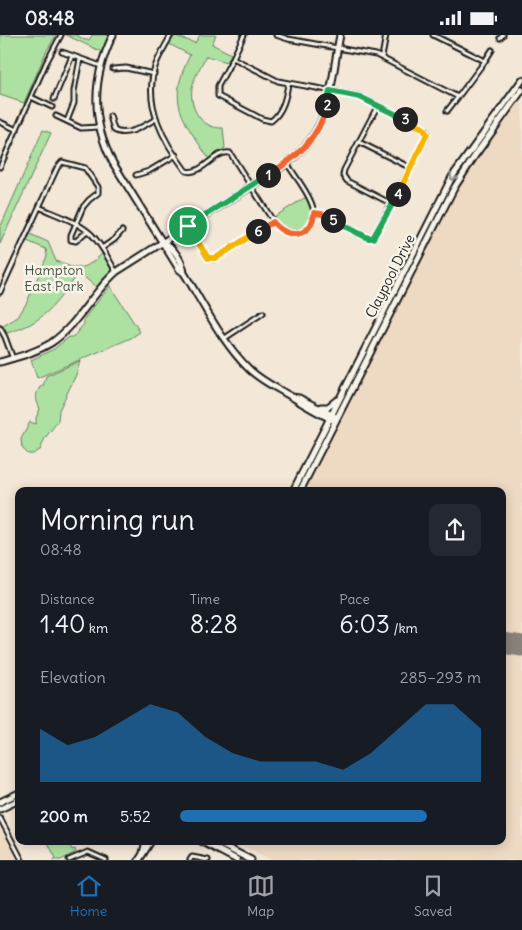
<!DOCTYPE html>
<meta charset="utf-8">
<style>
body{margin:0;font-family:Delius,sans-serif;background:#242831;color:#f1f3f6;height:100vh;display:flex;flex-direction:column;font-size:19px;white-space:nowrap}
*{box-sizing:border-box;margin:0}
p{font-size:16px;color:#9ea1a6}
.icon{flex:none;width:28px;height:28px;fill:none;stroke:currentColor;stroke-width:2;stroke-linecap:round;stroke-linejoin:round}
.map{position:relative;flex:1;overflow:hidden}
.drawer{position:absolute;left:15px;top:452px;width:491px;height:358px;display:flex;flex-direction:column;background:#171b24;border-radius:10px;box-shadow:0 2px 12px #0003}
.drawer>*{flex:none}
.pin{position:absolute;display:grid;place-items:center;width:42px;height:42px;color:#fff;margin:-21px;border:2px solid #fff;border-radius:50%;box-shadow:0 1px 5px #0007}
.km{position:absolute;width:25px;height:25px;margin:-12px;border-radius:50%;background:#222;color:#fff;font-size:14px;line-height:25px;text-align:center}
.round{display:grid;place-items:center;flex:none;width:52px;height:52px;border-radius:10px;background:#242831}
.head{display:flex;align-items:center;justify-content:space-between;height:85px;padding:0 25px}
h1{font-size:28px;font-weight:600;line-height:38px}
.metrics{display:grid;grid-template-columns:repeat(3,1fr);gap:8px;height:85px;padding:5px 25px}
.metrics div{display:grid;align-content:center}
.metrics b{font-size:25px;font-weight:600}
.metrics small{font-size:14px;font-weight:400}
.metrics p{font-size:14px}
.chart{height:140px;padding:10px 25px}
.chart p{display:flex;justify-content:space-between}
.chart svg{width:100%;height:90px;margin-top:5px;fill:#1f6fb2;opacity:.7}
ul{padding:0 25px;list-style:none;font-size:16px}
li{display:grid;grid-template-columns:80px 60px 1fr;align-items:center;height:38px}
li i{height:12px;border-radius:6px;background:#1f6fb2}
.status{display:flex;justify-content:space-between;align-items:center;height:35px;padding:0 25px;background:#171b24;direction:ltr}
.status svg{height:14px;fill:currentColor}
.tabs{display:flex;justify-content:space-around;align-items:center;height:70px;border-top:1px solid #363941;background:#171b24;font-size:14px;color:#9ea1a6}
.tabs a{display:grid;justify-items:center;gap:2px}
.tabs .selected{color:#1f6fb2}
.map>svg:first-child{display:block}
</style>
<div class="status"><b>08:48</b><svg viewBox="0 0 49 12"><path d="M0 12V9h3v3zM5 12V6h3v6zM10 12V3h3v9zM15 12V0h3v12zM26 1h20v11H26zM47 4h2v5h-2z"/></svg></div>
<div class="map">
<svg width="522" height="825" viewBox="0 0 522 825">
<rect width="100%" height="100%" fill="#f3e7d7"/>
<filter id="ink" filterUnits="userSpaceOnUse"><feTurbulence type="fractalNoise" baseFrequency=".02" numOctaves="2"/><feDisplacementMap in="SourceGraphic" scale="10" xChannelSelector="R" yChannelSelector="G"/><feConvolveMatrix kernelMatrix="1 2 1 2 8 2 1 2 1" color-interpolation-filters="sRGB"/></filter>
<g filter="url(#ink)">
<path fill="#eed9c3" d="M518,67L522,69V825H272L234,806H502V456H304L462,144Z
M0,792L17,825H0Z"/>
<path fill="#ade1a2" stroke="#647e5f" d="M0,0H56L46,17L24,68L0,60Z
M66,0H76L85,5H89L92,0H110L102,17Z
M200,0H216L212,9L231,19L227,27L206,21C201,31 194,42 192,53C189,74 202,94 223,93L225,113L209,124C182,83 166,68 190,20L169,9L175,1L195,8Z
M522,49L454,147L342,368L337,375L455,143Z
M43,95L51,98L0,209V193Z
M306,162C307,165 310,169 311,173C316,191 299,199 284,194L274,182Z
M30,199L48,207L56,226C79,236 83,236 102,219L111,233V236L96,252L83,241L76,242C54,270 44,288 7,298L3,291L18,282L27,267L47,221L46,214L27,206Z
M110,251L140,297L131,303L37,343L31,325L54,314L69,302H73L84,289V284Z
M80,326L76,340L59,375L58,386L45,403L40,415L33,419H28L22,413L21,404L30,387L36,389V383L40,374C36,364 34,362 40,352L43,351L46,341Z
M47,806H68L72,815L75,814L76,817L61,825H53L56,823Z"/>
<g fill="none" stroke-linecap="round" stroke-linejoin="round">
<path stroke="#88827a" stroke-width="21" d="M502,608L522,611"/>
<g stroke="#1c1c1c" stroke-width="7">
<path id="street" d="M171,0C166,10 159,20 155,32C143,70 164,107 186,136C202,141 214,115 230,118L275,189C291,206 320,198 313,173C309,157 295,142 287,128
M244,0L233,23L278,46L360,61L423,93L427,97L426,103L373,203H367L321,179L314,178
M276,0L288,4L376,20L458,62L485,26L433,0
M500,3L503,0
M62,17L101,31
M382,22L386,0
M233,23L218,51V61L262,84L271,86C283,77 286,62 288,49
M485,26L492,15
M113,34L126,33L154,39
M31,62L52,72
M54,64L72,21
M378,70L344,135L343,140L347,146L392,169
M447,76L458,62
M56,81L81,93L99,92
M110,81L114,95C126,103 145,90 156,84
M67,86L74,68V56L80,24
M0,87L17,95
M359,107L411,133
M0,132L46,28L61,0
M136,140L149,136L176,120
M39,172C56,180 79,187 92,200C102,210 109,225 116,237
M188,192L208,223L214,224L273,187
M102,213L115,204L122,196
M0,257L57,133L62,127L85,133L98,152V158L89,165L83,172L71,200V205L76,206L87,196
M0,293L5,302L13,324
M225,303L263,278
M0,783L22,825
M69,825L88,817L106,825
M190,825L192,822L208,825"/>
</g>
<g stroke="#1c1c1c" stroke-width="9">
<path id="secondary" d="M113,0C92,42 91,86 113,128L179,234L184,238C204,270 222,308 250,335C263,347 277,353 292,362C306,371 320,379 335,386
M163,207C173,211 183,227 184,238
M0,327C17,322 35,318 51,308C78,290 92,258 116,237L283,131C333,95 329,55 340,0
M292,362L299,363L334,381
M321,372H328L337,365
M293,456L452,142L522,45
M300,456L454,153L476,119L522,55
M0,767L19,758
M0,774L19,765
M201,806L237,825
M214,806L251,825
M143,818L146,806
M139,825L151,806"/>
</g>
<use href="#street" stroke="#f7f3e8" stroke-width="3"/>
<use href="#secondary" stroke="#f7f3e8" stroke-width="5"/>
</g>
<defs><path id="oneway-chevron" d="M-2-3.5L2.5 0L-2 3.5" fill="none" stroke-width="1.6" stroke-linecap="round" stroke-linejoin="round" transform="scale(1.25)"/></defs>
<use stroke="#94928c" href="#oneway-chevron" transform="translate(453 142) rotate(120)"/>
</g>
<g fill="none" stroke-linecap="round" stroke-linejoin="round" filter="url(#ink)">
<g stroke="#fff" stroke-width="10">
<path id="split-1" d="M188,191L268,140"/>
</g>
<g stroke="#fff" stroke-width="10">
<path id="split-2" d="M268,140C296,123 319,104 327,70"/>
</g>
<g stroke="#fff" stroke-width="10">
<path id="split-3" d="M327,70L330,56L360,62L405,84"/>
</g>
<g stroke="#fff" stroke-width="10">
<path id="split-4" d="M398,159L427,99L423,93L405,84"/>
</g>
<g stroke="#fff" stroke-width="10">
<path id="split-5" d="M333,185L368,203H373L398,159"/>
</g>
<g stroke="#fff" stroke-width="10">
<path id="split-6" d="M258,196L273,187C287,205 312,203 314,178L322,179L333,185"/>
</g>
<g stroke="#fff" stroke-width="10">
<path id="split-7" d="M188,191L208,223H216L258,196"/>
</g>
<use href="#split-1" stroke="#22a559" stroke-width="6"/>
<use href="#split-2" stroke="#f0652b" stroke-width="6"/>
<use href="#split-3" stroke="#22a559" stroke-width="6"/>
<use href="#split-4" stroke="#f5b400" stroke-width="6"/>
<use href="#split-5" stroke="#22a559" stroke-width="6"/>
<use href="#split-6" stroke="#f0652b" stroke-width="6"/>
<use href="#split-7" stroke="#f5b400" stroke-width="6"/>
</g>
<g text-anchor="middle" stroke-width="5" stroke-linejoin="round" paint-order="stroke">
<g font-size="14" fill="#485744" stroke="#f7f3e8">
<text x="54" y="240">Hampton<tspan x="54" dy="16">East Park</tspan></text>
</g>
<g font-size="14" fill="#1c1c1c" stroke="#f7f3e8">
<text transform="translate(390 241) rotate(-63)" y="5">Claypool Drive</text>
</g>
</g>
</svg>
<div class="pin" style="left:188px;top:191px;background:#1e9e55"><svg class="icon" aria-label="arrive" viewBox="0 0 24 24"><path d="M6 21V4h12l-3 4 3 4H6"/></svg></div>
<b class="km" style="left:268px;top:140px">1</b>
<b class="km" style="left:327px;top:70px">2</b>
<b class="km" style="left:405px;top:84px">3</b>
<b class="km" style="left:398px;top:159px">4</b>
<b class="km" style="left:333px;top:185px">5</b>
<b class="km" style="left:258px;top:196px">6</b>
<section class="drawer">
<div class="head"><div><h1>Morning run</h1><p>08:48</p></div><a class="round"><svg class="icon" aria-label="share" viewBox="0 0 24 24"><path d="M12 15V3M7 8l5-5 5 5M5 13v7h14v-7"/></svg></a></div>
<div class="metrics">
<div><p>Distance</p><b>1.40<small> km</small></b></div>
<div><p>Time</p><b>8:28</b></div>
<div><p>Pace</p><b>6:03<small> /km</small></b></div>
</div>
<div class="chart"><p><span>Elevation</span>285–293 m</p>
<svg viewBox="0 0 160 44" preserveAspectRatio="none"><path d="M0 44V18L10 26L20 22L30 14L40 6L50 10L60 22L70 30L80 34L90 34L100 34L110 38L120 30L130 18L140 6L150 6L160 18V44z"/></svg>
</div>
<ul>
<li><b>200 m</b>5:52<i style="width:82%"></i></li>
</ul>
</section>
</div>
<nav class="tabs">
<a class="selected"><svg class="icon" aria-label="home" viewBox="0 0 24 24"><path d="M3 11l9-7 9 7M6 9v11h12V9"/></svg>Home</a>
<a><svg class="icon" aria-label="map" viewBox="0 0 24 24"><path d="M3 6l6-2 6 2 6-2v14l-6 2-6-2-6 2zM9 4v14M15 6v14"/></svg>Map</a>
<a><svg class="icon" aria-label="saved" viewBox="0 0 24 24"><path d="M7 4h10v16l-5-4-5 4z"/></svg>Saved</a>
</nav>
